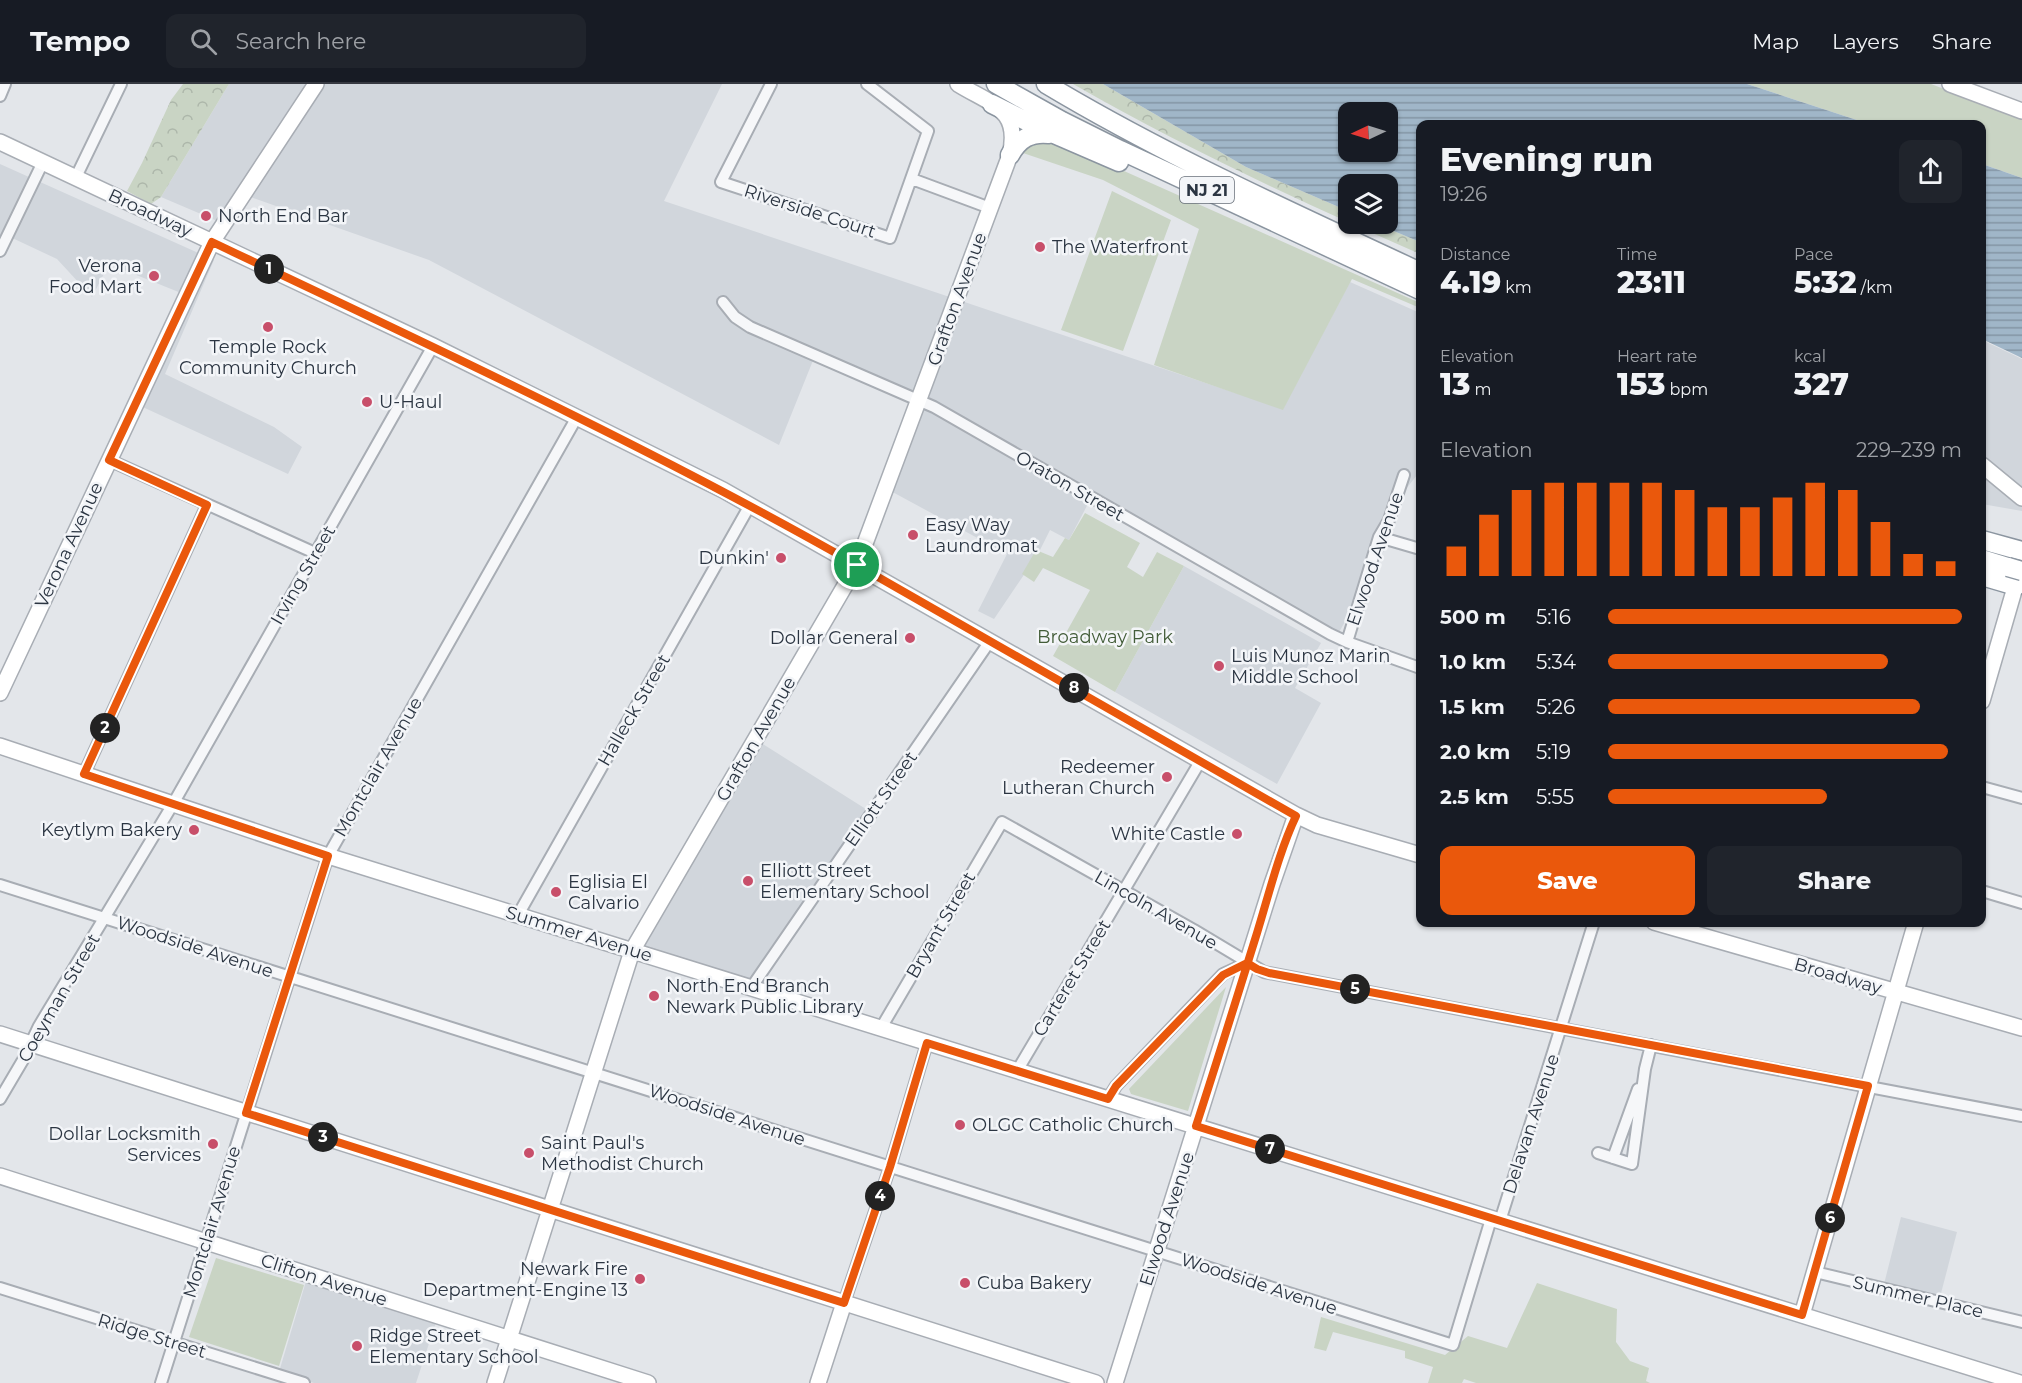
<!DOCTYPE html>
<meta charset="utf-8">
<style>
body{margin:0;font-family:Montserrat,sans-serif;background:#20242c;color:#f1f3f6;height:100vh;display:flex;flex-direction:column;font-size:22px;white-space:nowrap}
*{box-sizing:border-box;margin:0}
p{font-size:20px;color:#9ea1a6}
.icon{flex:none;width:33px;height:33px;fill:none;stroke:currentColor;stroke-width:2;stroke-linecap:round;stroke-linejoin:round}
.map{position:relative;flex:1;overflow:hidden}
.sheet{position:absolute;left:1416px;top:36px;width:570px;height:807px;display:flex;flex-direction:column;background:#171b24;border-radius:12px;box-shadow:0 2px 4px #0004}
.sheet>*{flex:none}
.needle{width:39px;rotate:266deg}
.buttons{position:absolute;left:1338px;top:18px;display:grid;gap:12px}
.buttons a{display:grid;place-items:center;width:60px;height:60px;border-radius:12px;background:#171b24;box-shadow:0 2px 4px #0004;font-size:30px}
.pin{position:absolute;display:grid;place-items:center;width:51px;height:51px;color:#fff;margin:-26px;border:3px solid #fff;border-radius:50%;box-shadow:0 2px 6px #0007}
.km{position:absolute;width:30px;height:30px;margin:-15px;border-radius:50%;background:#222;color:#fff;font-size:16px;line-height:30px;text-align:center}
.round{display:grid;place-items:center;flex:none;width:63px;height:63px;border-radius:12px;background:#20242c}
.summary{display:flex;align-items:center;justify-content:space-between;height:102px;padding:0 24px}
h1{font-size:33px;font-weight:800;line-height:45px}
.figures{display:grid;grid-template-columns:repeat(3,1fr);gap:9px;height:102px;padding:6px 24px}
.figures div{display:grid;align-content:center}
.figures b{font-size:30px;font-weight:800}
.figures small{font-size:16px;font-weight:400}
.figures p{font-size:16px}
.chart{height:168px;padding:12px 24px}
.chart p{display:flex;justify-content:space-between}
.chart svg{width:100%;height:108px;margin-top:6px;stroke:#ea580c;stroke-width:6}
.primary-button{display:flex;gap:12px;margin-top:auto;padding:12px 24px}
.primary-button a{flex:1;height:69px;border-radius:12px;background:#ea580c;color:#fff;font-size:24px;font-weight:800;line-height:69px;text-align:center}
.primary-button a+a{background:#20242c;color:#f1f3f6}
ul{padding:0 24px;list-style:none;font-size:20px}
li{display:grid;grid-template-columns:96px 72px 1fr;align-items:center;height:45px}
li i{height:15px;border-radius:8px;background:#ea580c}
header{display:flex;align-items:center;gap:36px;box-sizing:border-box;height:84px;padding:0 30px;background:#171b24;border-bottom:2px solid #363941}
header strong{font-size:28px}
nav{display:flex;gap:33px;margin-inline-start:auto;font-size:21px}
.search{width:420px;height:54px;background:#20242c;display:flex;align-items:center;gap:15px;box-sizing:border-box;padding:0 21px;border-radius:12px;color:#9ea1a6;font-size:22px}
.map>svg:first-child{display:block}
</style>
<header>
<strong>Tempo</strong>
<div class="search"><svg class="icon" aria-label="search" viewBox="0 0 24 24"><circle cx="10" cy="10" r="6"/><path d="M15 15l6 6"/></svg>Search here</div>
<nav><a>Map</a><a>Layers</a><a>Share</a></nav>
</header>
<div class="map">
<svg width="2022" height="1299" viewBox="0 0 2022 1299">
<defs>
<pattern id="forest-crowns" width="20" height="18" patternUnits="userSpaceOnUse" patternTransform="scale(1.5)"><rect width="20" height="18" fill="#c9d4c4"/><path d="M2 6a3 3 0 1 1 6 0M12 15a3 3 0 1 1 6 0" fill="none" stroke="#adb7aa"/></pattern>
<pattern id="water-rules" width="6" height="5" patternUnits="userSpaceOnUse" patternTransform="scale(1.5)"><rect width="6" height="5" fill="#a0b6c8"/><path d="M0 2.5h6" fill="none" stroke="#8395a4"/></pattern>
</defs>
<rect width="100%" height="100%" fill="#e3e6ea"/>
<path fill="#d1d6dc" d="M229,0H722L664,117L1283,325L1350,198L1420,229V391H1417L1392,423L1391,454L1337,552L1091,414L1069,456L1050,446L1038,470L994,535L978,527L1007,470L887,405L920,315L816,269L779,361L429,176L242,110L222,139L161,113Z
M0,80L214,176L165,290L274,343L302,363L288,390L134,319L186,211L109,180L92,213L57,175L8,152L0,169Z
M1982,256L2022,275V427L1982,420Z
M1184,482L1321,559L1295,604L1321,619L1277,700L1115,608Z
M758,657L869,727L748,903L634,867Z
M1901,1133L1957,1148L1939,1217L1883,1204Z
M307,1194L437,1235L416,1299H314L279,1288Z"/>
<path fill="#c9d4c4" d="M1747,0H1931L2022,35V94L1982,80V40H1869Z
M1059,58L1420,219V224L1352,195L1283,326L1154,281L1199,145L1103,96L1023,69L1027,59Z
M1112,107L1171,136L1123,267L1061,246Z
M1085,429L1140,459L1127,483L1143,493L1157,468L1184,482L1115,608L1053,572L1090,506L1043,484L1034,498L1022,490L1036,466L1053,473L1065,454L1069,456Z
M1226,903L1188,1027L1131,1010L1129,1005Z
M216,1174L304,1201L279,1282L189,1253Z
M1537,1199L1617,1225L1616,1258L1630,1277L1649,1284L1646,1297L1650,1299H1476L1464,1295L1462,1299H1428L1433,1283L1405,1274V1267L1333,1248L1326,1267L1314,1264L1321,1233L1445,1271L1468,1252L1507,1264Z"/>
<path fill="url(#forest-crowns)" d="M183,0H229L161,113L151,120L127,107L142,79L171,16Z
M1073,0H1103L1246,83L1348,127V138C1255,96 1162,51 1073,0Z
M1352,140H1377L1420,158V170Z"/>
<path fill="url(#water-rules)" fill-rule="evenodd" d="M1103,0H1747L1869,40H1420V158L1377,140H1388V100H1348V127L1246,83ZM1348,28H1388V68H1348Z
M1982,80L2022,94V274L1982,255Z"/>
<g fill="none" stroke-linecap="round" stroke-linejoin="round">
<g stroke="#a8adb4" stroke-width="14">
<path id="street" d="M771,0L721,98L890,154L928,47L867,0
M0,12L5,0
M76,93L121,0
M912,95L990,124
M0,167L43,78
M723,218L735,233L750,243L934,323L1330,550L1347,558L1420,584
M109,376L315,469
M1379,453L1420,465
M1347,558L1379,453L1389,436L1404,391
M84,690L207,421
M1982,703L2022,714
M0,801L1453,1261L1491,1135
M1982,807L2022,819
M518,831L750,421
M751,904L990,557
M881,944L1002,738L1194,846L1264,888L2022,1032
M1017,987L1201,676
M0,1015L23,976L39,942L173,720L433,262
M1108,1015L1116,1002L1223,890L1247,879
M1598,1069L1632,1080L1645,985L1651,961
M1613,1074L1638,1005
M1500,1137L1594,838
M1815,1188L2022,1238
M0,1204L304,1299
M844,1219L890,1083L927,959
M161,1299L328,772L577,333"/>
</g>
<g stroke="#a8adb4" stroke-width="18">
<path id="secondary" d="M1950,0L2022,27
M0,58L433,262L723,406L1296,731L1317,741L1420,771
M1982,381L2022,414
M0,609L212,158L316,0
M1982,617L2018,493
M0,662L328,772L2020,1299
M1654,838L2022,944
M0,950L1096,1299
M0,1092L648,1299
M1802,1231L1916,838
M495,1299L632,867L857,481L1010,71C1021,25 992,21 958,0
M818,1299L844,1219
M1115,1299L1272,800L1296,731"/>
</g>
<g stroke="#8b95a0" stroke-width="21">
<path id="highway" d="M996,0L1062,37L1120,66L1420,206
M1046,0C1166,72 1294,129 1420,188
M992,20L1038,43L1119,78
M1010,71C1019,55 1030,48 1049,50
M1982,456L2022,467
M1982,475L2008,483
M1982,492L2016,502"/>
</g>
<use href="#street" stroke="#f6f7f9" stroke-width="10"/>
<use href="#secondary" stroke="#fff" stroke-width="15"/>
<use href="#highway" stroke="#fff" stroke-width="18"/>
<g stroke="#8b95a0" stroke-width="21" stroke-linecap="butt">
<path id="highway-bridge" d="M2008,483L2022,487"/>
</g>
<use href="#highway-bridge" stroke="#fff" stroke-width="18"/>
</g>
<g fill="none" stroke-linecap="round" stroke-linejoin="round">
<g stroke="#fff" stroke-width="12">
<path id="route" d="M857,481C648,362 429,261 212,158L109,376L207,421L84,690L328,772L246,1029L844,1219L890,1083L927,959L1108,1015L1116,1002L1223,891L1247,879L1257,885L1269,889L1868,1002L1802,1231L1196,1042C1217,978 1237,913 1257,849C1269,810 1279,768 1296,732L857,481"/>
</g>
<use href="#route" stroke="#ea580c" stroke-width="8"/>
</g>
<g fill="#c84f6a" stroke="#f3f5f8" stroke-width="2">
<circle cx="206" cy="132" r="6"/>
<circle cx="1040" cy="163" r="6"/>
<circle cx="154" cy="192" r="6"/>
<circle cx="268" cy="243" r="6"/>
<circle cx="367" cy="318" r="6"/>
<circle cx="913" cy="451" r="6"/>
<circle cx="781" cy="474" r="6"/>
<circle cx="910" cy="554" r="6"/>
<circle cx="1219" cy="582" r="6"/>
<circle cx="1167" cy="693" r="6"/>
<circle cx="194" cy="746" r="6"/>
<circle cx="1237" cy="750" r="6"/>
<circle cx="748" cy="797" r="6"/>
<circle cx="556" cy="808" r="6"/>
<circle cx="654" cy="912" r="6"/>
<circle cx="960" cy="1041" r="6"/>
<circle cx="213" cy="1060" r="6"/>
<circle cx="529" cy="1069" r="6"/>
<circle cx="640" cy="1195" r="6"/>
<circle cx="965" cy="1199" r="6"/>
<circle cx="357" cy="1262" r="6"/>
</g>
<g text-anchor="middle" stroke-width="5" stroke-linejoin="round" paint-order="stroke">
<rect fill="#f3f5f8" stroke="#676f79" stroke-width="1.5" x="1180" y="93" width="54" height="26" rx="4.5"/>
<g font-size="16" font-weight="bold" fill="#2b3542">
<text x="1207" y="112">NJ 21</text>
</g>
<g font-size="18" fill="#2b3542" stroke="#f3f5f8">
<text transform="translate(810 127) rotate(18)" y="6">Riverside Court</text>
<text transform="translate(150 129) rotate(25)" y="6">Broadway</text>
<text transform="translate(957 215) rotate(-70)" y="6">Grafton Avenue</text>
<text transform="translate(1070 402) rotate(30)" y="6">Oraton Street</text>
<text transform="translate(69 461) rotate(-65)" y="6">Verona Avenue</text>
<text transform="translate(1375 475) rotate(-71)" y="6">Elwood Avenue</text>
<text transform="translate(303 491) rotate(-60)" y="6">Irving Street</text>
<text transform="translate(634 626) rotate(-60)" y="6">Halleck Street</text>
<text transform="translate(756 655) rotate(-60)" y="6">Grafton Avenue</text>
<text transform="translate(378 683) rotate(-60)" y="6">Montclair Avenue</text>
<text transform="translate(881 715) rotate(-55)" y="6">Elliott Street</text>
<text transform="translate(1156 826) rotate(30)" y="6">Lincoln Avenue</text>
<text transform="translate(941 841) rotate(-60)" y="6">Bryant Street</text>
<text transform="translate(579 850) rotate(17)" y="6">Summer Avenue</text>
<text transform="translate(195 863) rotate(18)" y="6">Woodside Avenue</text>
<text transform="translate(1838 892) rotate(16)" y="6">Broadway</text>
<text transform="translate(1072 894) rotate(-59)" y="6">Carteret Street</text>
<text transform="translate(59 914) rotate(-60)" y="6">Coeyman Street</text>
<text transform="translate(727 1031) rotate(18)" y="6">Woodside Avenue</text>
<text transform="translate(1531 1040) rotate(-72)" y="6">Delavan Avenue</text>
<text transform="translate(1167 1135) rotate(-72)" y="6">Elwood Avenue</text>
<text transform="translate(212 1138) rotate(-73)" y="6">Montclair Avenue</text>
<text transform="translate(324 1196) rotate(18)" y="6">Clifton Avenue</text>
<text transform="translate(1259 1200) rotate(18)" y="6">Woodside Avenue</text>
<text transform="translate(1918 1213) rotate(13)" y="6">Summer Place</text>
<text transform="translate(152 1252) rotate(17)" y="6">Ridge Street</text>
</g>
<g font-size="18" fill="#2b3542" stroke="#f3f5f8" text-anchor="start">
<text x="218" y="138">North End Bar</text>
<text x="1052" y="169">The Waterfront</text>
<text x="142" y="188" text-anchor="end">Verona<tspan x="142" dy="21">Food Mart</tspan></text>
<text x="268" y="269" text-anchor="middle">Temple Rock<tspan x="268" dy="21">Community Church</tspan></text>
<text x="379" y="324">U-Haul</text>
<text x="925" y="447">Easy Way<tspan x="925" dy="21">Laundromat</tspan></text>
<text x="769" y="480" text-anchor="end">Dunkin'</text>
<text x="898" y="560" text-anchor="end">Dollar General</text>
<text x="1231" y="578">Luis Munoz Marin<tspan x="1231" dy="21">Middle School</tspan></text>
<text x="1155" y="689" text-anchor="end">Redeemer<tspan x="1155" dy="21">Lutheran Church</tspan></text>
<text x="182" y="752" text-anchor="end">Keytlym Bakery</text>
<text x="1225" y="756" text-anchor="end">White Castle</text>
<text x="760" y="793">Elliott Street<tspan x="760" dy="21">Elementary School</tspan></text>
<text x="568" y="804">Eglisia El<tspan x="568" dy="21">Calvario</tspan></text>
<text x="666" y="908">North End Branch<tspan x="666" dy="21">Newark Public Library</tspan></text>
<text x="972" y="1047">OLGC Catholic Church</text>
<text x="201" y="1056" text-anchor="end">Dollar Locksmith<tspan x="201" dy="21">Services</tspan></text>
<text x="541" y="1065">Saint Paul's<tspan x="541" dy="21">Methodist Church</tspan></text>
<text x="628" y="1191" text-anchor="end">Newark Fire<tspan x="628" dy="21">Department-Engine 13</tspan></text>
<text x="977" y="1205">Cuba Bakery</text>
<text x="369" y="1258">Ridge Street<tspan x="369" dy="21">Elementary School</tspan></text>
</g>
<g font-size="18" fill="#435d39" stroke="#f3f5f8">
<text x="1105" y="559">Broadway Park</text>
</g>
</g>
</svg>
<div class="buttons">
<a><svg class="needle" viewBox="-14 -14 28 28"><path d="M0-13l5 13h-10z" fill="#e53935"/><path d="M0 13l5-13h-10z" fill="#9ea1a6"/></svg></a>
<a><svg class="icon" aria-label="layers" viewBox="0 0 24 24"><path d="M12 4l9 5-9 5-9-5zM3 14l9 5 9-5"/></svg></a>
</div>
<div class="pin" style="left:857px;top:481px;background:#1e9e55"><svg class="icon" aria-label="arrive" viewBox="0 0 24 24"><path d="M6 21V4h12l-3 4 3 4H6"/></svg></div>
<b class="km" style="left:269px;top:185px">1</b>
<b class="km" style="left:105px;top:644px">2</b>
<b class="km" style="left:323px;top:1053px">3</b>
<b class="km" style="left:880px;top:1112px">4</b>
<b class="km" style="left:1355px;top:905px">5</b>
<b class="km" style="left:1830px;top:1134px">6</b>
<b class="km" style="left:1270px;top:1065px">7</b>
<b class="km" style="left:1074px;top:604px">8</b>
<section class="sheet">
<div class="summary"><div><h1>Evening run</h1><p>19:26</p></div><a class="round"><svg class="icon" aria-label="share" viewBox="0 0 24 24"><path d="M12 15V3M7 8l5-5 5 5M5 13v7h14v-7"/></svg></a></div>
<div class="figures">
<div><p>Distance</p><b>4.19<small> km</small></b></div>
<div><p>Time</p><b>23:11</b></div>
<div><p>Pace</p><b>5:32<small> /km</small></b></div>
</div>
<div class="figures">
<div><p>Elevation</p><b>13<small> m</small></b></div>
<div><p>Heart rate</p><b>153<small> bpm</small></b></div>
<div><p>kcal</p><b>327</b></div>
</div>
<div class="chart"><p><span>Elevation</span>229–239 m</p>
<svg viewBox="0 0 160 44" preserveAspectRatio="none"><path d="M5 44V32M15 44V19M25 44V9M35 44V6M45 44V6M55 44V6M65 44V6M75 44V9M85 44V16M95 44V16M105 44V12M115 44V6M125 44V9M135 44V22M145 44V35M155 44V38"/></svg>
</div>
<ul>
<li><b>500 m</b>5:16<i style="width:100%"></i></li>
<li><b>1.0 km</b>5:34<i style="width:79%"></i></li>
<li><b>1.5 km</b>5:26<i style="width:88%"></i></li>
<li><b>2.0 km</b>5:19<i style="width:96%"></i></li>
<li><b>2.5 km</b>5:55<i style="width:62%"></i></li>
</ul>
<div class="primary-button"><a>Save</a><a>Share</a></div>
</section>
</div>
